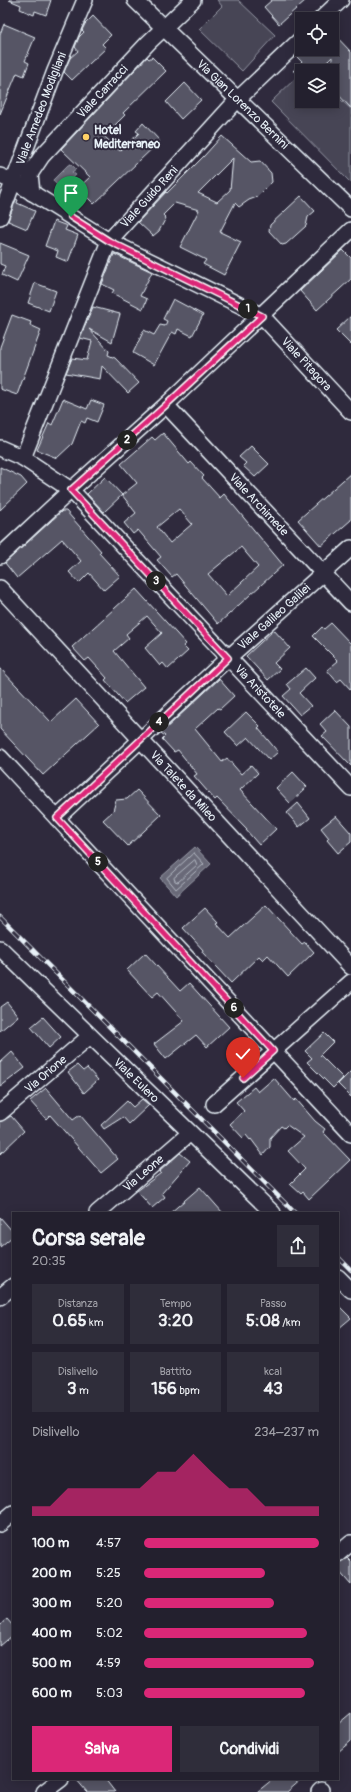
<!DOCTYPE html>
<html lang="it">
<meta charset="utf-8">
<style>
body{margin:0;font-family:Pangolin,sans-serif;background:#2f2d3a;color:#f1f3f6;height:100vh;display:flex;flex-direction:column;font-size:15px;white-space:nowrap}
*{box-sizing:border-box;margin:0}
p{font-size:13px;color:#a3a3aa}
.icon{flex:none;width:22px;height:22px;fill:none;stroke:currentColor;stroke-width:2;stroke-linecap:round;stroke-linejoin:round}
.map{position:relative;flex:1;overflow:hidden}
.sheet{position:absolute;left:12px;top:1212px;width:327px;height:568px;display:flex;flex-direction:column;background:#23202e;border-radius:0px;box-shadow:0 2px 10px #0003,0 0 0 1px #403e4a}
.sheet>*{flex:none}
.fabs{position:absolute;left:295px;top:12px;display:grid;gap:8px}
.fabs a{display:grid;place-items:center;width:44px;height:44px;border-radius:0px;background:#23202e;box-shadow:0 2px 10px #0003,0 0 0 1px #403e4a;font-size:20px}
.pin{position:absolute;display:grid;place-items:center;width:34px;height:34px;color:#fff;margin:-41px -17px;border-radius:50% 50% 50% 0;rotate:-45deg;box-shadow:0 0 4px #0007}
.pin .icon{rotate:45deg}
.km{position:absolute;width:20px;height:20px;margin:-10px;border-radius:50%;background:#222;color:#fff;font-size:11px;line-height:20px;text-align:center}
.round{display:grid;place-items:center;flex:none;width:42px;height:42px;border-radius:0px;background:#2f2d3a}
.headline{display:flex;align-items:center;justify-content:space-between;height:68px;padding:0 20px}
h1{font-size:22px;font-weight:800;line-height:30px}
.metrics{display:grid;grid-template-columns:repeat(3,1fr);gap:6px;height:68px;padding:4px 20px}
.metrics div{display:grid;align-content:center;border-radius:0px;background:#2f2d3a;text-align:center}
.metrics b{font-size:17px;font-weight:800}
.metrics small{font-size:11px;font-weight:400}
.metrics p{font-size:11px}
.chart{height:112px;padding:8px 20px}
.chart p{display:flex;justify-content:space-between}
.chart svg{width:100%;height:72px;margin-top:4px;fill:#db2777;opacity:.7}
.action{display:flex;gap:8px;margin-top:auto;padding:8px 20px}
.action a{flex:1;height:46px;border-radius:0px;background:#db2777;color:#fff;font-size:16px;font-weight:800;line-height:46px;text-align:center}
.action a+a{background:#2f2d3a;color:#f1f3f6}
ul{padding:0 20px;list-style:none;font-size:13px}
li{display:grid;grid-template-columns:64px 48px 1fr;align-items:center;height:30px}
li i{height:10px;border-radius:5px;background:#db2777}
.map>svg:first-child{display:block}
</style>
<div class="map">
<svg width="351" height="1792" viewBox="0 0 351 1792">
<rect width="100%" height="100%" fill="#2f2a3d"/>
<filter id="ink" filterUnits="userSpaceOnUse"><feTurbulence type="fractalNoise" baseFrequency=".025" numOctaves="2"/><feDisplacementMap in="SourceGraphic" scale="8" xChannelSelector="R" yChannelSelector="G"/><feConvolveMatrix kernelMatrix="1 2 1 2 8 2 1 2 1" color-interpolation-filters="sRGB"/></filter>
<g filter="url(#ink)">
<path fill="#464455" stroke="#979aa6" d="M217,0H238L275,35L242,71L199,29L222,6Z
M302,72V101H332V92L351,109V183L271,102Z"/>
<path fill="#696978" stroke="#9c9fab" d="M71,164L76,169L72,172L76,175L60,189L53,180L68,165Z
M195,847L211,864L176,896L160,878Z"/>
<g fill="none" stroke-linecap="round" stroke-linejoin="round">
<path stroke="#b5bbc5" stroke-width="1" d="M194,853L204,864L176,889L167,878Z
M195,860L197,865L178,882L175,881L174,878Z"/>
</g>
<path fill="#575565" stroke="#e8f1f8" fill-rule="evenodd" d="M9,0H51L46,15L35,11L34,15L20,9L21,5Z
M272,0H306L279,24L264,7Z
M93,16L111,35L102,44L106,48L72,80L64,72L70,58L78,51L75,47L79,37L84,32L82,30L85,24Z
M4,24L35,37L25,61L29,63L24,76L17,73L0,114V34Z
M332,32L351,52V108L332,88V57L318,71H293L302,62L297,57L306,49H332Z
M147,57L149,59L152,57L166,71L123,113L125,115L104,136L120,151L139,133L136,131L143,123L160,141L94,204L87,197L84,200L75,191L90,177L61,149Z
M185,83L201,100L181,119L166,102Z
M222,136L251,162L260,161L271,173L272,182L257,197L249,200L239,207L235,203L220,232L241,242L224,275L203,264L206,260L180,247L199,210L175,203L163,215L166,218L159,231L153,236L138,222L166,192L167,193L204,156ZM233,158L230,190L217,202L198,193Z
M301,196L315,211L308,217L306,226L286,244L282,245L269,231L270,225Z
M16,199L18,200L17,203L35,211L27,229L8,221Z
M54,221L67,226L65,230L78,235L68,262L56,257L58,251L45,246Z
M0,243L29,255L17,282L2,275L5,266L0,264Z
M343,250L351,258V279L317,310L300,291Z
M114,254L152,272L140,296L147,299L143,309L112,293L114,290L102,284Z
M35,283L56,291L49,311L28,303Z
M173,299L203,315L192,336L178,329L176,334L172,332L154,365L133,353L144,330L154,335L160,325L165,326L167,321L163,319Z
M93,307L120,314L112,342L89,329L109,351L108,355L115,358L139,383L128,393L102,366L100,379L66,373L72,358L87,360L92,341L80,338Z
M12,315L31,322L30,325L41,330L17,395L0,389V347Z
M351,316V345L336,330Z
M63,399L87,409L91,400L104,405L97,422L87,418L85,423L81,421L72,444L57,458L37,450L49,423L52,425Z
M163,433L189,464L191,462L204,476L202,478L220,498L224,494L283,565L218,624L176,574L172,577L157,560L161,557L138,530L133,534L124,523L136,513L122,495L137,483L121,464L152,437L155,440ZM179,509L192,524L170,543L157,527ZM241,547L258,567L227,596L208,574Z
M251,446L269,464L255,477L243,466L246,463L239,457Z
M0,467L21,477L27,484L0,510Z
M351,473V520L321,546L298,520Z
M105,477L122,495L104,512L87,494Z
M62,511H66L101,551L99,553L120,576L104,590L89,573L79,583L69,572L81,561L62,539L17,578L5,563Z
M136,589L186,644L183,646L188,651L168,669L163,663L160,666L145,648L162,633L147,616L126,634L129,638L114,651L144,687L125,703L105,680L107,678L89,658L85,661L72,647Z
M331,623L351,644V690L341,679L337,682L327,670L338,661L313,636L322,627L324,629Z
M274,630L290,648L274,663L280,669L268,680L246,656Z
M0,668L51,722L76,699L99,724L43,775L0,729Z
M306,668L315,678L299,693L311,706L300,715L283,696L291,689L287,684Z
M219,679L234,696L220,709L218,708L195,729L222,762L227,758L241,774L251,765L258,773L240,790L276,829L259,845L246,830L247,829L217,798L215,800L194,776L197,774L178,750L174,752L162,739L165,736L161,733Z
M335,710L351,727V766L322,736L327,732L320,724Z
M246,712L260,726L258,728L278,752L269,760L248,737L238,746L225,732Z
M293,772L307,787L290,803L276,788Z
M137,790L161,815L128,846L103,820L113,811L116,800L127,799Z
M298,803L310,818L299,827L287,813Z
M336,816L351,833V842L338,853L327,840L329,838L321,828Z
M266,905L302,944L305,942L314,952L288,977L268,955L263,960L259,956L231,983L202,952L203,950L183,928L205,908L218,922L216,923L230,938Z
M145,953L180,991L189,983L229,1027L207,1047L196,1035L166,1059L154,1044L184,1021L158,992L152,997L127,970Z
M7,1002L18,1016L0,1031V1007Z
M43,1017L61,1037L49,1048L31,1027Z
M324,1033L333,1042L320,1055L343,1078L333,1088L307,1062L312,1058L305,1051Z
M12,1052L25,1068L0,1087V1063Z
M77,1065L83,1071L87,1068L98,1080L84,1093L68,1072Z
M351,1071V1097L338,1084Z
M274,1078L294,1101L296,1099L315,1121L325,1129L323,1132L350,1160L309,1199L303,1192L301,1194L290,1184L305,1169L288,1151L304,1137L287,1125L284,1128L281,1126L270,1138V1147L263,1155L251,1139L250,1140L246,1135L243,1138L230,1124L244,1111L236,1102L254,1087L258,1092Z
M46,1088L73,1120L80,1115L118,1159L101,1173L50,1115L46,1119L30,1101Z
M142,1099L149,1105L129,1124L123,1117L104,1129L101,1125L127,1101L133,1107Z
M11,1116L24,1131L0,1154V1122Z
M180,1153L190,1161L162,1193L165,1197L152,1208L137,1191L161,1173L159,1172Z
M200,1187L223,1213H170Z
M0,1217L13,1232V1236L0,1247Z
M338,1305L351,1318L338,1329Z
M347,1558L351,1562V1585L338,1570V1563Z
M7,1619L13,1626V1635L0,1646V1625Z
M351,1713V1741L338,1752V1724Z
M76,1779H105L115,1792H87Z
M273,1779H302L287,1792H257Z"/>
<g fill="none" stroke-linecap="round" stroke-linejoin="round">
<g stroke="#e8f1f8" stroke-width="18">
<g id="minor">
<path id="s1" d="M135,0L351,209"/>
<path d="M321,19L341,0"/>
<path id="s2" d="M0,176L15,182L109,241L262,316L351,412"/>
<path id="s3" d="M32,193L30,174L42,156L148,43L193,0"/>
<path id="s4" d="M0,217L55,71L85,0"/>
<path id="s5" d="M166,405L351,603"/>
<path id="s6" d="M0,448L23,458L71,490L351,788"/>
<path id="s7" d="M23,458L109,241L238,99L302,38"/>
<path d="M0,556L71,490L166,405L351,230"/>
<path id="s8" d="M0,588L351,967"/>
<path d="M0,757L351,1134"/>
<path id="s9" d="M57,818L228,658L351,548"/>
<path id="s10" d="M0,948L273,1213"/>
<path d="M214,1104L351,982"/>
<path id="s11" d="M0,1113L90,1036"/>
<path id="s12" d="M97,1213L190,1133"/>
<path d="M338,1277L351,1290"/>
<path d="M0,1297L13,1286"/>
<path d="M0,1524L13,1513"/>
<path d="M338,1554L351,1543"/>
<path d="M44,1792L61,1779"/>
<path d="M319,1792L321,1790"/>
</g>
</g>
<use href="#minor" stroke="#2f2a3d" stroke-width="15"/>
<g stroke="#e8f1f8" stroke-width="4.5">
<path id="rail" d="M0,917L295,1213
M338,1257L351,1270"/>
</g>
<use href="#rail" stroke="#2f2a3d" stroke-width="3" stroke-dasharray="9" stroke-linecap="butt"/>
</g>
</g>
<g fill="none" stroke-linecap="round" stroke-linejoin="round" filter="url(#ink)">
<g stroke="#fff" stroke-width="8">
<path id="route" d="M71,217L109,241L262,316L166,405L71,490L228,658L57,818L273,1051L243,1078"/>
</g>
<use href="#route" stroke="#db2777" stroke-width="5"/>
</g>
<circle fill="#ffd166" stroke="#2f2a3d" stroke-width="1.5" cx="86" cy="137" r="4"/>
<g text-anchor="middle" stroke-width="4" stroke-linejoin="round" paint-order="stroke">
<g font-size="12" fill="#e8f1f8" stroke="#2f2a3d">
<text dy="4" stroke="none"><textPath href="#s3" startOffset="129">Viale Carracci</textPath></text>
<text dy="4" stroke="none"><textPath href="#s1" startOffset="150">Via Gian Lorenzo Bernini</textPath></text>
<text dy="4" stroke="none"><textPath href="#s4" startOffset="116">Viale Amedeo Modigliani</textPath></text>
<text dy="4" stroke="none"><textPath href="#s7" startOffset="293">Viale Guido Reni</textPath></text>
<text dy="4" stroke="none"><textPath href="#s2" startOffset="363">Viale Pitagora</textPath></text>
<text dy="4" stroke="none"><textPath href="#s5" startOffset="136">Viale Archimede</textPath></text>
<text dy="4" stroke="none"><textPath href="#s9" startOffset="296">Viale Galileo Galilei</textPath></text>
<text dy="4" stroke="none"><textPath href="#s6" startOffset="359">Via Aristotele</textPath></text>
<text dy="4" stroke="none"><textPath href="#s8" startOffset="270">Via Talete da Mileo</textPath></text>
<text dy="4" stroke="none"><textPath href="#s11" startOffset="60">Via Orione</textPath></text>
<text dy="4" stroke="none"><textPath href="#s10" startOffset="190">Viale Eulero</textPath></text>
<text dy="4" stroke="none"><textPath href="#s12" startOffset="61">Via Leone</textPath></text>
</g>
<g font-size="12" font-weight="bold" fill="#e8f1f8" stroke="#2f2a3d" text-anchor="start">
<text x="94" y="134">Hotel<tspan x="94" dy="14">Mediterraneo</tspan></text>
</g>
</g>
</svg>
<div class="fabs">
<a><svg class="icon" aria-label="locate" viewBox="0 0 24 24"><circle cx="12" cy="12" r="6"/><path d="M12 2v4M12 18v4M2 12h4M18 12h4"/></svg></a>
<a><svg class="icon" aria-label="layers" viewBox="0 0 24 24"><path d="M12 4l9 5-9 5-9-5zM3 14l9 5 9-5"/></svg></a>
</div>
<div class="pin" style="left:71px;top:217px;background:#1e9e55"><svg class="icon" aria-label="arrive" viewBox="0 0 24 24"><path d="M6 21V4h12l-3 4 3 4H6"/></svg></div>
<div class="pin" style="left:243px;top:1078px;background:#d93025"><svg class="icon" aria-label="check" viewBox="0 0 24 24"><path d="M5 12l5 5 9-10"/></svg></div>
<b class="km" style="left:248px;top:309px">1</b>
<b class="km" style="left:127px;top:440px">2</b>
<b class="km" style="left:156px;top:581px">3</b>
<b class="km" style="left:159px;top:722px">4</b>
<b class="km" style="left:98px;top:862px">5</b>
<b class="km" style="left:234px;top:1008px">6</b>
<section class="sheet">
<div class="headline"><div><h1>Corsa serale</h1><p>20:35</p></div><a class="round"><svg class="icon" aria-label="share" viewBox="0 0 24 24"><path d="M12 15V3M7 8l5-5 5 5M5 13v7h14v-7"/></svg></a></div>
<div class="metrics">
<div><p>Distanza</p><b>0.65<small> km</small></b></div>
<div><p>Tempo</p><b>3:20</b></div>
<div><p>Passo</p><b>5:08<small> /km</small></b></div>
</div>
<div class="metrics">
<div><p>Dislivello</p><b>3<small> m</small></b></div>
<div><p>Battito</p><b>156<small> bpm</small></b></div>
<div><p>kcal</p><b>43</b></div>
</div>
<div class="chart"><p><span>Dislivello</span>234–237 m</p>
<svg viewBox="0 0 160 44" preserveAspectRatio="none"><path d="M0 44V38L10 38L20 27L30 27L40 27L50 27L60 27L70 17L80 17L90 6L100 17L110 27L120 27L130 38L140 38L150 38L160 38V44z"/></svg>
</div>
<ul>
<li><b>100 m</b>4:57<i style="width:100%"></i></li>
<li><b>200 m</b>5:25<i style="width:69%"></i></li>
<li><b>300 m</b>5:20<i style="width:74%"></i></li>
<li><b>400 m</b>5:02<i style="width:93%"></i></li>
<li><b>500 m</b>4:59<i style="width:97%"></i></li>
<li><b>600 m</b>5:03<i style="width:92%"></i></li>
</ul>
<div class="action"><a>Salva</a><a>Condividi</a></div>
</section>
</div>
